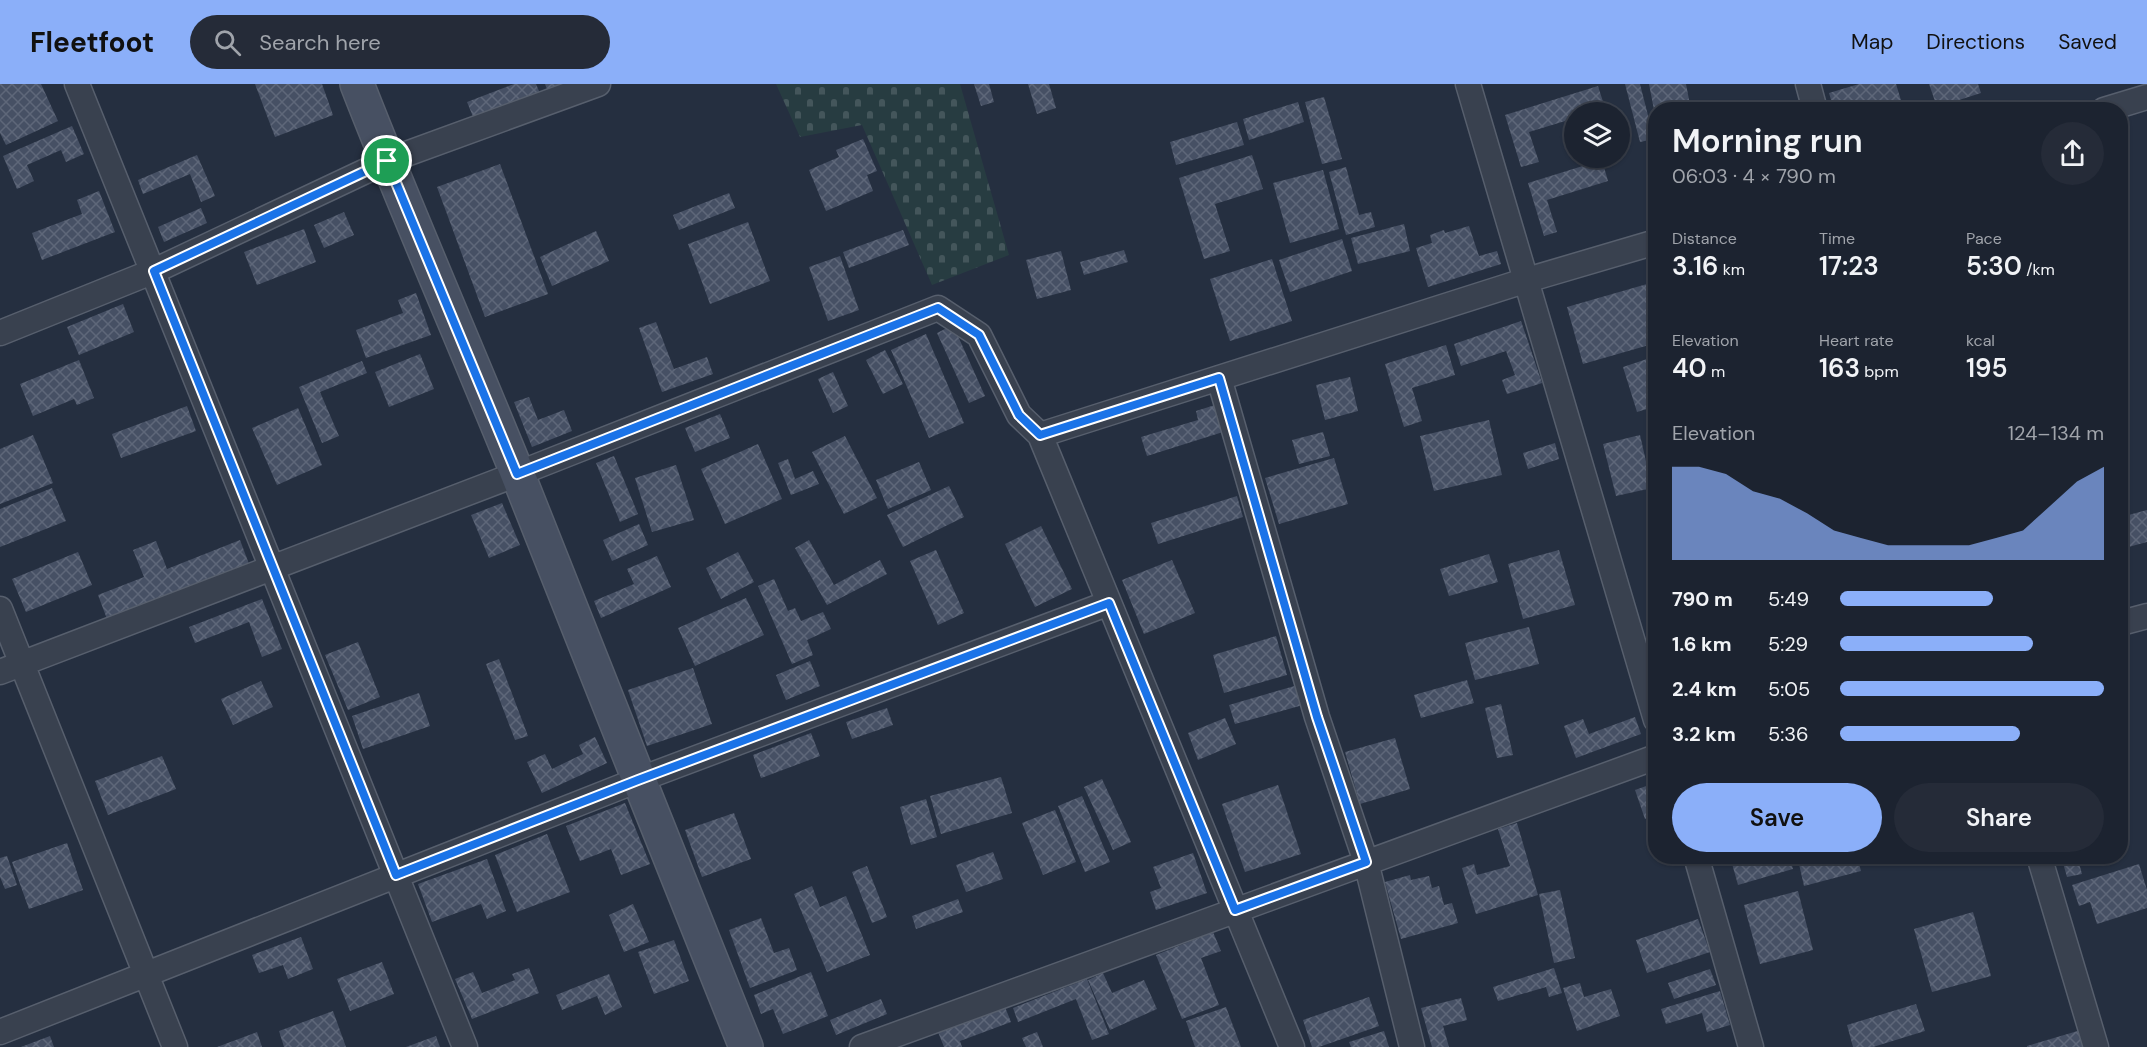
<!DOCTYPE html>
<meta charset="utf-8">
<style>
body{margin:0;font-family:"DM Sans",sans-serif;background:#252b38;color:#f1f3f6;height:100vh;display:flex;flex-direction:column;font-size:22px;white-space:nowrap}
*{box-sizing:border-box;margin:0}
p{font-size:20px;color:#a0a4ab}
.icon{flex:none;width:33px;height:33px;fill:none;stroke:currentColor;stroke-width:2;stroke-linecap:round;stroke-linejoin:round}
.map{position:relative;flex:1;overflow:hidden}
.drawer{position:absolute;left:1648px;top:18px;width:480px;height:762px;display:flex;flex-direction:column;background:#1c2330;border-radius:24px;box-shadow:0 2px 4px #0004,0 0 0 2px #3a404c}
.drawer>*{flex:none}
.tools{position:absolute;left:1564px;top:18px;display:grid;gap:12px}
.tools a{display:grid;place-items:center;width:66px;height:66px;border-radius:50%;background:#1c2330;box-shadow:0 2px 4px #0004,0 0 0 2px #3a404c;font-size:30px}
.pin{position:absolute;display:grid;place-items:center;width:51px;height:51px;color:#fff;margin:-26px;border:3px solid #fff;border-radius:50%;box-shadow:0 2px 6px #0007}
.round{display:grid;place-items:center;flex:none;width:63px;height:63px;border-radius:32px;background:#252b38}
.headline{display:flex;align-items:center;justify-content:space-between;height:102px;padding:0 24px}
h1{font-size:33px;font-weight:600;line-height:45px}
.figures{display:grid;grid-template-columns:repeat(3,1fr);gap:9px;height:102px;padding:6px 24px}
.figures div{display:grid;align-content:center}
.figures b{font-size:26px;font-weight:600}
.figures small{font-size:16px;font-weight:400}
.figures p{font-size:16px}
.chart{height:168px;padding:12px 24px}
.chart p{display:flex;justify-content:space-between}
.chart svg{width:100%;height:108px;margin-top:6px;fill:#8baff9;opacity:.7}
.action{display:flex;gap:12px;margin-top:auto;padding:12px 24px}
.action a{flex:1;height:69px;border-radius:36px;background:#8baff9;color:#111;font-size:24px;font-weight:600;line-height:69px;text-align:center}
.action a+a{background:#252b38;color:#f1f3f6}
ul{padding:0 24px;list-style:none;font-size:20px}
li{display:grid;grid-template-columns:96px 72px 1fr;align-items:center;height:45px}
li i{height:15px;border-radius:8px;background:#8baff9}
header{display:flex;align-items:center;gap:36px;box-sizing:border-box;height:84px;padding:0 30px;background:#8baff9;color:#111}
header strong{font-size:28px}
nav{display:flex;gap:33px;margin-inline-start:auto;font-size:21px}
.search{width:420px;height:54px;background:#252b38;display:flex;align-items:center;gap:15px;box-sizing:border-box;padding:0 21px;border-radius:33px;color:#a0a4ab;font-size:22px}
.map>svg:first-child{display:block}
</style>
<header>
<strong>Fleetfoot</strong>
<div class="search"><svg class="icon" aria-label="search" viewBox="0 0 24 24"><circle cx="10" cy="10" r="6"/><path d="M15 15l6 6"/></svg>Search here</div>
<nav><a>Map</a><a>Directions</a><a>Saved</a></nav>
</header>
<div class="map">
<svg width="2147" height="963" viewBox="0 0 2147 963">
<defs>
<pattern id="cemetery-stones" width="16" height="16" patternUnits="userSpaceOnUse" patternTransform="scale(1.5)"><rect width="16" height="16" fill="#273c41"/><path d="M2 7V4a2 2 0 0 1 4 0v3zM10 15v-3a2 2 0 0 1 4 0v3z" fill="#44565b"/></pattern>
<pattern id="building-cross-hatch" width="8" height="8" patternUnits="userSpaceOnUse" patternTransform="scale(1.5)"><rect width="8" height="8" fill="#465064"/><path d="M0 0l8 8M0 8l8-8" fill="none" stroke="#5e6779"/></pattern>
</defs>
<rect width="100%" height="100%" fill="#252f40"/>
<path fill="url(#cemetery-stones)" d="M776,0H960L1009,171L932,201L862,41L800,53Z"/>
<path fill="url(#building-cross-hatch)" d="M0,0H41L58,37L6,61L0,49Z
M255,0H322L333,31L275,53Z
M514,0H536L542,14L476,40L467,18Z
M545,0H564L549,11Z
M974,0H989L994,18L981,22Z
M1028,0H1049L1056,24L1037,30Z
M1625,0H1640L1654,55L1640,58Z
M1649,0H1686L1691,26H1654Z
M1859,0H1896L1904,26H1834L1829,9Z
M1929,0H1978L1981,9L1937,23Z
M1598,2L1605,24L1592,28H1575V34L1529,48L1539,78L1521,83L1505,31Z
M1324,13L1342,75L1322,80L1305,18Z
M1298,18L1304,38L1249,56L1243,35Z
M1801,18L1803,26H1780V25Z
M1237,38L1244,61L1176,81L1170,58Z
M72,42L84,70L66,78L61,66L27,81L34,97L17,105L3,72Z
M863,55L877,87L867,91L873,107L826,127L809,86L839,73L836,66Z
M197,71L215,112L201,118L190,90L143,110L138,96Z
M1252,71L1263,105L1215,120L1230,167L1204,175L1179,94Z
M1602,76L1608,97L1547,116L1557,148L1544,152L1528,99Z
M500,80L548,210L485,233L437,103Z
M1346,83L1359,131L1371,128L1375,143L1346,151L1329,88Z
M1323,86L1339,145L1290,159L1273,99Z
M99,107L115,148L42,176L32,149L82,130L77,116Z
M729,109L735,124L679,146L673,131Z
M2121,115L2126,129L2121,130Z
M201,124L207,139L164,158L158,143Z
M344,128L354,151L324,164L314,141Z
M748,138L770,197L710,220L688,160Z
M1404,140L1410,167L1358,180L1351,154Z
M1469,142L1479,172L1497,167L1501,180L1428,203L1416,164L1432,159L1430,151L1444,146L1445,149Z
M304,145L316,178L257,201L244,168Z
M903,146L909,161L849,184L843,168Z
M596,147L609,177L552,202L540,173Z
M1342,155L1352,187L1290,208L1279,176Z
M1124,166L1128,178L1084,191L1080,178Z
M1061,167L1071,206L1037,215L1026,176Z
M840,172L859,226L828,237L809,183Z
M1272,175L1292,237L1230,257L1210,195Z
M1654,198L1656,206V259L1583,280L1567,223Z
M416,209L431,251L366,274L356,246L403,229L398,216Z
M123,220L134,248L79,271L67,243Z
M1521,237L1542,299L1507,310L1502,296L1515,291L1506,267L1461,282L1454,260Z
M656,238L674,285L707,273L713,290L662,308L639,244Z
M953,241L985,312L969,319L937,249Z
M926,250L964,339L929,354L891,266Z
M1446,261L1455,291L1412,304L1422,337L1404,343L1385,280Z
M885,266L903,300L883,310L866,276Z
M420,270L434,305L389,323L375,288Z
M1656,272V322L1637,328L1623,283Z
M79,276L94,314L77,321L74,315L33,332L20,300Z
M362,277L367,289L320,308L339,352L322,359L299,303Z
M833,288L848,322L833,329L818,295Z
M1350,293L1358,327L1325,336L1316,301Z
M529,313L538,336L564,326L572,347L532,363L514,318Z
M1215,321L1223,348L1147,372L1141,353L1198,336L1196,327Z
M187,322L196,347L121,374L112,350Z
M298,324L322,381L277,401L252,344Z
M720,330L730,354L695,368L685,344Z
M1489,336L1502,391L1434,407L1420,352Z
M1323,348L1330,372L1299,380L1292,356Z
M33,351L53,399L0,420V365Z
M1640,351L1652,404L1616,412L1603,360Z
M845,352L877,414L844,430L812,368Z
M1555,359L1559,375L1528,385L1523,369Z
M758,360L782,415L725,440L701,385Z
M614,372L638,430L620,438L596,379Z
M1334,374L1348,420L1279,440L1265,394Z
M788,375L795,395L813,387L819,400L791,411L778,379Z
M919,378L931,406L888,425L876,396Z
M676,381L694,436L652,448L635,394Z
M949,402L964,433L903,463L887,431Z
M52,404L66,437L0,463V425Z
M1237,412L1243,433L1158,460L1151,439Z
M502,419L520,461L489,474L471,431Z
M2147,426V458L2121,465V433Z
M639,440L648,461L612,477L603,456Z
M1041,442L1072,505L1035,523L1005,460Z
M240,456L249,480L107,535L98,511L144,493L133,466L156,457L167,485Z
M809,456L834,501L880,476L887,490L827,521L795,464Z
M936,466L964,529L938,541L910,477Z
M1559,466L1575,521L1523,535L1508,480Z
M78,468L92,501L26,528L12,495Z
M738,468L754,498L721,515L706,484Z
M1489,470L1498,498L1449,512L1440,485Z
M657,472L671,503L601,534L594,517L634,500L627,485Z
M1172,476L1195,529L1144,550L1122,496Z
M774,495L788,527L795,524L801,537L823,528L831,545L807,556L813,571L792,580L758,502Z
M1656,497V514L1651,515L1646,500Z
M746,514L764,551L695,582L678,544Z
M262,515L282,565L262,573L249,538L195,559L189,543Z
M1529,543L1539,580L1475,596L1465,559Z
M1276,552L1287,591L1224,609L1213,571Z
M358,558L380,613L348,626L325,571Z
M499,575L528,652L515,656L486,580Z
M810,577L820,602L786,616L776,591Z
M693,584L712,640L647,662L628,606Z
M1467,596L1474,619L1421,634L1414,611Z
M261,597L273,623L233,641L221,615Z
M1298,601L1303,621L1235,640L1229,621Z
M419,609L430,642L363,665L352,632Z
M1501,620L1513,671L1497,674L1485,624Z
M887,624L893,641L852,655L846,638Z
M1635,633L1641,650L1576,674L1564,642L1583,635L1589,650Z
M1225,634L1236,660L1198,676L1188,649Z
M811,649L820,672L761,694L753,671Z
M595,653L607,679L542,709L527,678L545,670L552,685L583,670L579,661Z
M1395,654L1410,705L1360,720L1345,668Z
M162,672L176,705L108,731L95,697Z
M1001,693L1012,729L941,750L930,712Z
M1102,695L1131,758L1113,766L1084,703Z
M1652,700L1656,711V731L1645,735L1635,706Z
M1278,701L1301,770L1245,788L1222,720Z
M1082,712L1110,778L1085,788L1058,722Z
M926,715L937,753L911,761L900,723Z
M625,719L650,780L621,791L611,765L580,777L566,742Z
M1055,726L1076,778L1043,791L1022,739Z
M734,729L751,775L702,793L685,746Z
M1517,739L1538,811L1476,830L1462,784L1474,780L1477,791L1510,782L1498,745Z
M547,750L570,808L517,828L495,771Z
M67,759L83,806L29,825L12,778Z
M993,768L1003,795L966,808L956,781Z
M1193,769L1207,809L1156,826L1150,808L1161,804L1153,783Z
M7,772L17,801L5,805L0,793V774Z
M1743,772H1789L1793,785L1738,801L1731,776Z
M1829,772H1857L1861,787L1804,802L1799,780Z
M2061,772H2077L2082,790L2067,793Z
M487,775L506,827L487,835L481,820L432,838L418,800Z
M2139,780L2147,806V824L2097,840L2090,818L2079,822L2072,801Z
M867,782L887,833L872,839L852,788Z
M1410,791L1411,796L1429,792L1432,804L1439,802L1444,821L1452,819L1458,839L1401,855L1385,798Z
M812,802L820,823L846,812L870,871L827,888L794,810Z
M1560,806L1575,874L1554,879L1539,810Z
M1798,807L1813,866L1760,880L1744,821Z
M958,815L963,828L916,845L912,832Z
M633,820L649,858L624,868L609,831Z
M1973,828L1991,892L1932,908L1914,845Z
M761,834L774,869L789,864L797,886L750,904L729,846Z
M1698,835L1710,868L1647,889L1636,856Z
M1213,848L1221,867L1201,874L1219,921L1182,935L1156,871Z
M301,853L313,885L288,895L283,881L259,889L252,871Z
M674,856L689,897L654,910L638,868Z
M382,878L394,910L350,927L337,895Z
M529,884L539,909L472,935L455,895L473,888L482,909L515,896L512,890Z
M1554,884L1562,909L1549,913L1546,903L1498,917L1493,903Z
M1710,885L1716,901L1674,915L1668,899Z
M811,888L828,932L783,950L773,925L761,930L754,911Z
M1103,889L1112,909L1144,896L1157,925L1110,946L1088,896Z
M609,890L622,923L605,931L597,912L562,926L556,911Z
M1087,895L1109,950L1092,956L1076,915L1018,938L1013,924Z
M1580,899L1584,913L1611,905L1620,932L1577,947L1563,904Z
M1720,907L1730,941L1707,948L1702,929L1666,940L1661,925Z
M1369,913L1379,942L1319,963H1312L1303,936Z
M1461,914L1467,936L1443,942L1449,963H1432L1421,924Z
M881,915L887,930L836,951L830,936Z
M1916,920L1925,947L1873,963H1853L1847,941Z
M1005,923L1011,938L960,957L962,963H944L938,948Z
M1226,923L1241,963H1195L1186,937Z
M333,927L346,963H284L279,947Z
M2081,946L2086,963H2027V962Z
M1384,947L1389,963H1351L1349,958Z
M257,948L262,963H217Z
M1037,948L1043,963H1026L1022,954Z
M50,952L54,963H21Z
M436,952L440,963H406Z"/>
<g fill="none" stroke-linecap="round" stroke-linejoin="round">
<g stroke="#575f6d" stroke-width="27">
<path id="street" d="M77,0L465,963
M1468,0L1656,636
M1808,0L1815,26
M2104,26L2147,13
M0,249L154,187L387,77L598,0
M1219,294L1317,633L1366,778L1412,963
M1040,351L1527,196L1656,158
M0,525L175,963
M2121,539L2147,532
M0,588L517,390L938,224L979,251L1019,331L1040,351L1292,963
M1696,772L1751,963
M2039,772L2096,963
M0,948L638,696L1109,519
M862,963L1656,673"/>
</g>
<g stroke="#575f6d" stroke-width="36">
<path id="secondary" d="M357,0C408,131 465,260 518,391C594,581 669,773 746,963"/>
</g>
<use href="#street" stroke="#39414f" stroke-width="24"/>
<use href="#secondary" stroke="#475062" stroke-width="33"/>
</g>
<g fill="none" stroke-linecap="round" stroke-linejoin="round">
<g stroke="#fff" stroke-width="12">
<path id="route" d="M387,77L517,390L938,224L979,251L1019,331L1040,351L1219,294L1317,633L1366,778L1235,826L1109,519L638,696L396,791L154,187Z"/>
</g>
<use href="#route" stroke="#1a73e8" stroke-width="8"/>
</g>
</svg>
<div class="tools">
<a><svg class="icon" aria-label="layers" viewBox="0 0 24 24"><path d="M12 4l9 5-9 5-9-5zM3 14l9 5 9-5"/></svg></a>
</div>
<div class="pin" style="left:387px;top:77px;background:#1e9e55"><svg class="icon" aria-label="arrive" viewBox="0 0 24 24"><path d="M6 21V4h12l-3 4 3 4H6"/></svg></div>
<section class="drawer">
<div class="headline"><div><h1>Morning run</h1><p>06:03 · 4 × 790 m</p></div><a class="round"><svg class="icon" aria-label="share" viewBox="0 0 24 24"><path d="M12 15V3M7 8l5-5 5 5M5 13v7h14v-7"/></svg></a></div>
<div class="figures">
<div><p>Distance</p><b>3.16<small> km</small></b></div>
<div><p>Time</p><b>17:23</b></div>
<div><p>Pace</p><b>5:30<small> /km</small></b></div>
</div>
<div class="figures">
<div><p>Elevation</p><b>40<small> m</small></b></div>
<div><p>Heart rate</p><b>163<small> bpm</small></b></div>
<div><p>kcal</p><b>195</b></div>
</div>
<div class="chart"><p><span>Elevation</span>124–134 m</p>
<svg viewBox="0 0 160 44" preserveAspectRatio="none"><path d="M0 44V6L10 6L20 9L30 16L40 19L50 25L60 32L70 35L80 38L90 38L100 38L110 38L120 35L130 32L140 22L150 12L160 6V44z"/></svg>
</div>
<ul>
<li><b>790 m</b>5:49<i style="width:58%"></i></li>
<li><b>1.6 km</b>5:29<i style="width:73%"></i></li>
<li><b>2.4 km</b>5:05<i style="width:100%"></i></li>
<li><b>3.2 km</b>5:36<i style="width:68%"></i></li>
</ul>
<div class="action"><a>Save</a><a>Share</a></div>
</section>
</div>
